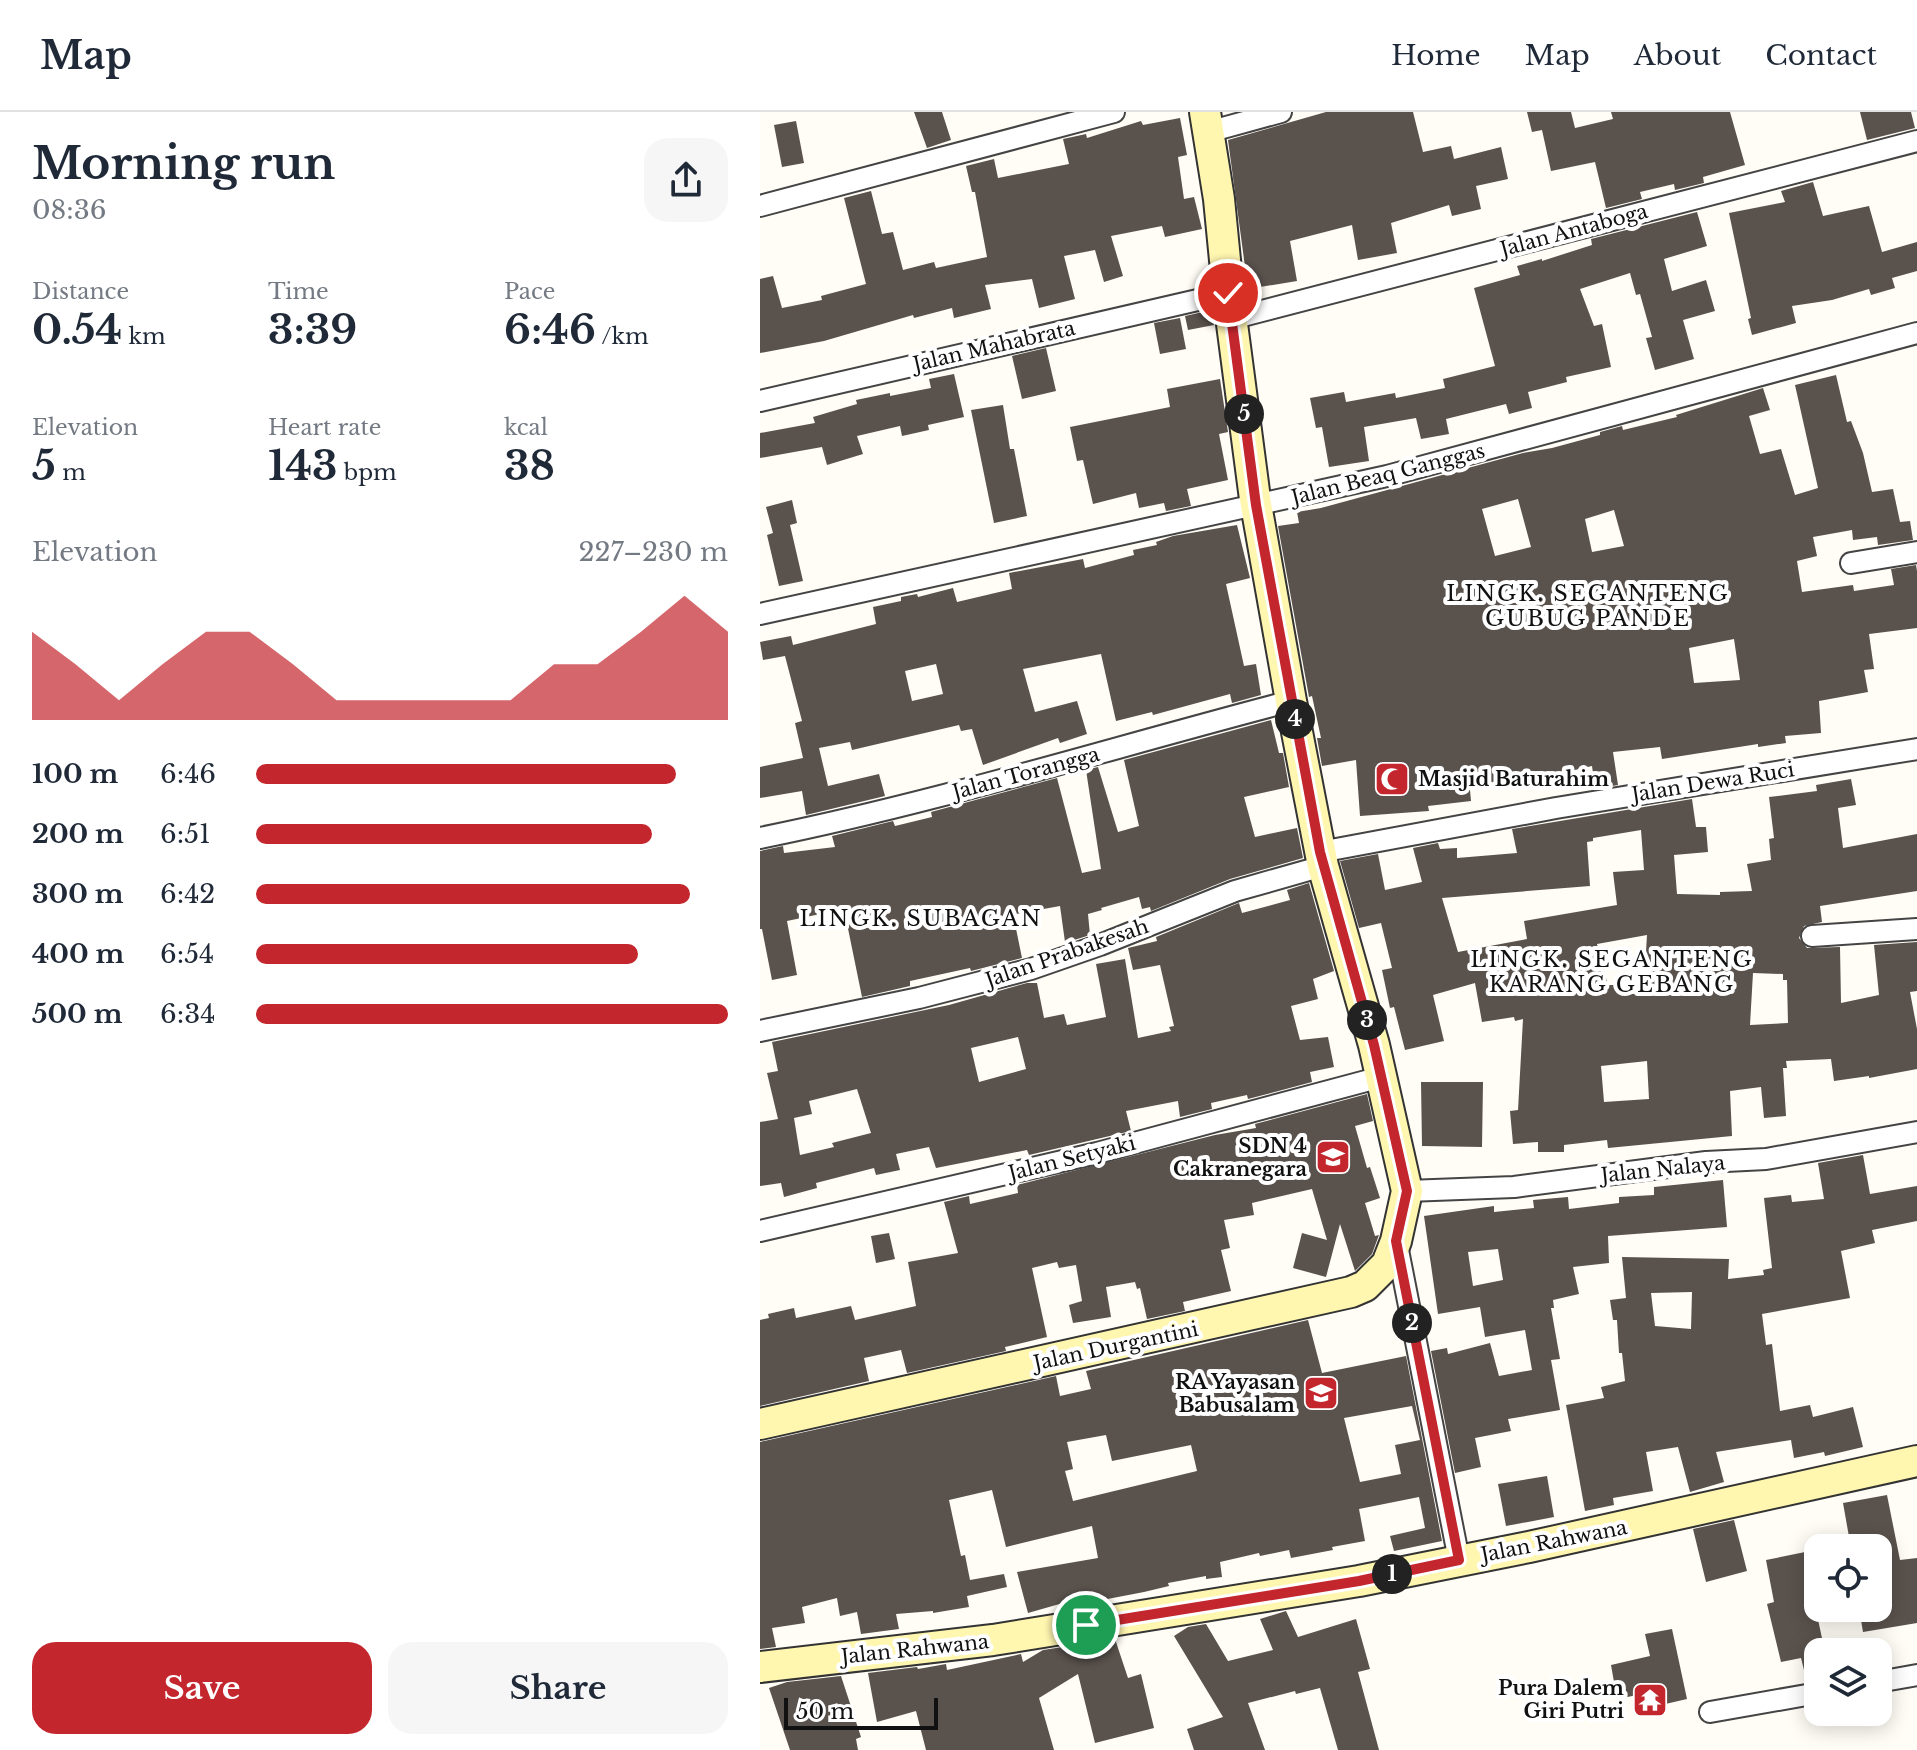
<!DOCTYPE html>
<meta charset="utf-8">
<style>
body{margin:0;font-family:"Libre Baskerville",serif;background:#f6f6f7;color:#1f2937;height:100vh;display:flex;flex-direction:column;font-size:30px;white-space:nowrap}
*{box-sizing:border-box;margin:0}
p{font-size:26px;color:#747a83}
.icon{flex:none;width:44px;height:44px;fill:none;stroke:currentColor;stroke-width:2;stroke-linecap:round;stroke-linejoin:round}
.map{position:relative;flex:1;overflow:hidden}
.drawer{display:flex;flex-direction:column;background:#fff;width:760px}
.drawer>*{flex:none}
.buttons{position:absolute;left:1044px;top:1422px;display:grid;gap:16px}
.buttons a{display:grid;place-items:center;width:88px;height:88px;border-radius:16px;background:#fff;box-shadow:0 4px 20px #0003;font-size:40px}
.scale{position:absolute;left:24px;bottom:20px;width:154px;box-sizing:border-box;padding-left:8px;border:4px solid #111;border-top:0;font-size:22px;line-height:28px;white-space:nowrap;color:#111;-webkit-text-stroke:6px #fff;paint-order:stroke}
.pin{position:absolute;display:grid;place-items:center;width:68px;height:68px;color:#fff;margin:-34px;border:4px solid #fff;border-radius:50%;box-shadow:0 2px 8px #0007}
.km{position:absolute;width:40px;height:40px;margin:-20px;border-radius:50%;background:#222;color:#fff;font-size:22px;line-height:40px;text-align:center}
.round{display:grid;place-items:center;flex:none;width:84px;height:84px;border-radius:24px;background:#f6f6f7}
.head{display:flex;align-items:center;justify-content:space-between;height:136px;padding:0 32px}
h1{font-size:44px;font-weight:800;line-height:60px}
.stats{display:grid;grid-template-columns:repeat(3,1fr);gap:12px;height:136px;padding:8px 32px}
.stats div{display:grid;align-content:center}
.stats b{font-size:40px;font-weight:800}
.stats small{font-size:22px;font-weight:400}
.stats p{font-size:22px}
.chart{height:224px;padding:16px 32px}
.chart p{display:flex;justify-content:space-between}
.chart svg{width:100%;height:144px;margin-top:8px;fill:#c4262e;opacity:.7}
.cta{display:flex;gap:16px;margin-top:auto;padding:16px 32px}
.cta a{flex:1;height:92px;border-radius:24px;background:#c4262e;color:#fff;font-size:32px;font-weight:800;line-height:92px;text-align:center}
.cta a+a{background:#f6f6f7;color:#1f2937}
ul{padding:0 32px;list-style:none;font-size:26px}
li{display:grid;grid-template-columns:128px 96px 1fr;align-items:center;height:60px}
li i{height:20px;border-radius:10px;background:#c4262e}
header{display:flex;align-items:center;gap:48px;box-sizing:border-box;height:112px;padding:0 40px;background:#fff;border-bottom:2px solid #e0e1e3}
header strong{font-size:38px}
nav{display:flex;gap:44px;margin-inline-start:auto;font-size:28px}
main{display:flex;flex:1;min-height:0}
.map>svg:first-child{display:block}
</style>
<header>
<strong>Map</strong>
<nav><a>Home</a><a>Map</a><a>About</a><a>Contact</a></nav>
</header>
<main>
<section class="drawer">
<div class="head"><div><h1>Morning run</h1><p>08:36</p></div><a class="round"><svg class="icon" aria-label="share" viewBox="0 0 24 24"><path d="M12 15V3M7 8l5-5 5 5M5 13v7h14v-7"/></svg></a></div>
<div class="stats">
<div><p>Distance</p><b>0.54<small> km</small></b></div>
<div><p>Time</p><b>3:39</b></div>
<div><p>Pace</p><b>6:46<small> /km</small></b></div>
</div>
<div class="stats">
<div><p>Elevation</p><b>5<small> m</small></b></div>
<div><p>Heart rate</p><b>143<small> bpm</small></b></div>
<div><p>kcal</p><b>38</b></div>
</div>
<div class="chart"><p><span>Elevation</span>227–230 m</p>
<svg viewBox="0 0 160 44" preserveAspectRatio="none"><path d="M0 44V17L10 27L20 38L30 27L40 17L50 17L60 27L70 38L80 38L90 38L100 38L110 38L120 27L130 27L140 17L150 6L160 17V44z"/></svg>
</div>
<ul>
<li><b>100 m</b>6:46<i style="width:89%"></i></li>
<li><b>200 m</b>6:51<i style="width:84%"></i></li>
<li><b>300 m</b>6:42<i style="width:92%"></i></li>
<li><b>400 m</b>6:54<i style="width:81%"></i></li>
<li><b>500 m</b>6:34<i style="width:100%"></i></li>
</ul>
<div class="cta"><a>Save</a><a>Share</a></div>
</section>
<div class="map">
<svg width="1157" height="1638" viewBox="0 0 1157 1638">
<rect width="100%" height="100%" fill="#fffdf5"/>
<path fill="#5a524d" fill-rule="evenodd" d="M154,0H182L191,28L167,36Z
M566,0H653L663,40L691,34L694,47L741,35L748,67L716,74L721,97L692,104L689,93L631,111L637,141L598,148L592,113L530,129L537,169L488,177L468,28Z
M767,0H811L815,16L853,7L851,0H970L985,53L943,65L944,71L915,78L914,72L880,80L882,87L846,96L835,50L791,59L782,18L772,20Z
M1100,0H1151L1155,16L1107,28Z
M420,6L427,43L418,45L424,87L434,85L442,117L405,125L402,114L351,124L363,164L344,170L335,138L304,144L315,187L279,196L272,167L225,173L231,197L194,206L192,196L154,206L153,203L64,229L0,241V167L13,164L22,196L62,188L61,184L106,172L84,86L111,79L122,122L133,120L143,158L174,150L176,156L227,145L215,80H212L206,54L234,47L238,66L309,52L303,27L326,22L327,26L381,9L383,13Z
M36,9L44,51L22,55L14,13Z
M1053,70L1063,104L1109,94L1122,140L1157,130V159L1132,166L1135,176L1111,183L1109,177L1072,188L1032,194L1036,211L992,223L988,207L991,206L969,101L1025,90L1021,79Z
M937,100L947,134L904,147L912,179L946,168L955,199L923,208L934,247L895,258L886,226L892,225L880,182L876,183L870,161L820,177L834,214L842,212L851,255L806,265L807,270L768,280L772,296L749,302L746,292L686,307L689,322L661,327L656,306L604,315L609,349L569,355L562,315L556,316L550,286L584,280L586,290L635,281L636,286L685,276L683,267L735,254L714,176L760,163L757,154L782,147V149L832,133L831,127Z
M452,198L454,213L428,218L425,204Z
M420,206L426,237L400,242L394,211Z
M286,236L296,279L262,287L252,244Z
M194,262L204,305L168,313L169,318L142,324L140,314L97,324L103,342L67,353L62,335L0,346V321L55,311L53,305L97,292L96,288L130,281V284L171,276L169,267Z
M1076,263L1087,310L1091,309L1103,341L1112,380L1133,377L1140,410L1150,409L1153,428L1118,433L1117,425L1093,428L1092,418L1053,425L1057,444L1037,449L1042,480L1093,473L1094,479L1134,473L1131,457L1156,453L1157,459V516L1109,522L1114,557L1104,558L1108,580L1059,589L1061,621L1025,624L1026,631L998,635V632L902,647L900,635L853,640L858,673L835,677L832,654L789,664L790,667L756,676L754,669L710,678L711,689L668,694L669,699L600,704L596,648L562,654L557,626H561L552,584L549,585L518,414L539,411L537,400L561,396L763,341L792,336L840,323V320L862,314L863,318L917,305L916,303L1003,276L1010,298L989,304L1000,342L1021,337L1035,383L1058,376L1035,273ZM758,387L771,435L735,444L722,397ZM854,398L864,434L832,440L825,407ZM974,527L980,568L934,571L929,536Z
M460,267L468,320L459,322L468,368L427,377L431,394L406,399L404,391L379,396L376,381L333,392L323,348L317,349L310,315L410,295L407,277Z
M243,293L250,337H254L267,404L234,411L211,298Z
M32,388L37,411L30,413L43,469L19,474L7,423L13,421L6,395Z
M477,413L490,466L466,472L484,554L496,552L501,583L472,591L470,582L393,603L392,600L356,609L341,542L263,557L275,600L317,589L327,622L300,631L298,626L223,653L212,617L201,619L199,613L92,638L90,630L59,636L68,674L119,662L125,684L46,703L42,679L0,686V655L43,646L35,611L42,609L25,544L3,548L0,530L31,524L33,533L116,512L113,495L141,489V485L157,482L158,485L193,476L197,490L252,477L249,461L323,447L325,456L374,443L373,438L397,433L396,430L413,424ZM176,552L183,582L152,589L145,559Z
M511,608L519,641H523L529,675L484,685L495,725L537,716L543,746L470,767L391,799L390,795L382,797L379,785L341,796L342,798L328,802L330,823L311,829L305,830L300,794L256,802L257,806L254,807L262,846L211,859L210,856L150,869V874L102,885L84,797L27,809L37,863L12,868L2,817H0V739L23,734L24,741L75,735L72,724L133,709L135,714L172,705L171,700L297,666L322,761L341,757L326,658L338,655L358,720L379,714L364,648Z
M1091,667L1096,693L1078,696L1083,736L1157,722V779L1060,794L1062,810L1044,814L1039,826L1047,836L1080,835L1081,891L1119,883L1114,833L1157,830V879L1150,880L1157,917V957L1109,966V964L1074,969L1071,947L1026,949L1027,956H1023L1026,1004L1004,1006L1001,975L970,979L972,1024L848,1036L847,1028L804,1033V1040H778V1030L753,1032L750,999L758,998L763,907L755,909L754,905L722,910L715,871L673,883L684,929L645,938L634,895L630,896L622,858L632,856L621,811L599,816L580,749L618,742L625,778L662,770L653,736L678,731L680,737L697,736V746L757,741L752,717L932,687L936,715H946L948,740L914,743L917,782L960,783V780L992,779L987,752L1011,748L1009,727L1014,726L1009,685L1057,679L1056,673ZM881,718L884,758L853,760L857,793L764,809L767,827L698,840L682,786L830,774L827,730L833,729V726ZM887,823L884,873H848L837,832ZM993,861L1023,862V868H1027L1028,911L990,913ZM887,949L889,987L844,990L841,954Z
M549,771L574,859L553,867L558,887L531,894L540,928L568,925L574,955L550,960L552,970L488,987L487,983L451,991L452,997L420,1005L418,989L366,999L371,1019L269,1043L267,1038L176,1056L169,1035L136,1042L140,1058L116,1063L114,1056L56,1071L57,1076L24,1085L21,1071L0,1074V1010L18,1007L7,961L18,959L12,930L189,893L267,871H277L284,906L304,902L307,913L346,905L336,852L365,847L378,926L411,919L409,915L414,914L400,853L373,858L368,836L397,829L396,825L479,791L482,801L530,788L527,778ZM258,925L266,957L219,970L211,936ZM97,977L111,1021L72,1031L74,1035L40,1043L34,1006L52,1002L49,989Z
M661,970H723L722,1035L662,1034Z
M607,982L613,1009L595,1014L607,1056L610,1055L620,1086L605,1091L615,1124L619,1123L612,1142L595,1159L580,1112L566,1165L533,1156L542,1121L567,1128L552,1077L492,1091L494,1103L464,1108L470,1136L461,1138L471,1179L423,1190L425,1199L387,1207L380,1176L377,1177L375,1170L346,1175L351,1205L313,1211L309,1193L322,1189L316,1153L299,1156L297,1150L272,1156L287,1225L245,1235L246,1239L147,1261L141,1238L104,1246L109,1269L0,1294V1208L9,1206L8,1202L34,1196L36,1206L91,1194L95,1208L156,1194L148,1150L198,1141L184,1090L209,1084L210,1092L258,1081L257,1073L455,1023L496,1016L495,1012Z
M1103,1043L1110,1082L1157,1074V1109L1112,1118L1115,1131L1081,1139L1090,1186L1002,1202L1006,1233L1012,1232L1020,1299L1050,1293L1053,1305L1093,1295L1103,1335L1065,1344L1064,1340L1034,1346L1031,1328L956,1340L964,1370L930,1380L918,1335L886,1340L893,1379L853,1386L854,1393L825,1399L806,1293L844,1286L841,1275L865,1269L862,1241H859L857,1208H853L850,1188L866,1186L862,1145L969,1147L968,1167L1004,1163L1003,1158L1012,1156L1004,1086L1031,1083L1032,1090L1064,1087L1058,1051ZM932,1180L931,1217L895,1214L891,1181Z
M963,1068L967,1115L848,1124L849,1151L813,1155L819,1182L793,1188L794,1196H791L800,1247L791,1248L800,1298L748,1307L751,1319L715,1326L721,1355L695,1361L671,1239L687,1236L688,1242L730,1231L739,1264L772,1258L765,1218L725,1225L720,1195L678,1202L664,1104L734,1094V1100L774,1096L773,1088L808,1085L809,1097L859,1091V1085L894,1083V1075ZM738,1137L743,1168L713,1174L708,1140Z
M129,1121L135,1147L116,1151L111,1124Z
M548,1208L562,1261L646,1244L682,1429L634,1439L630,1424L665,1416L659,1385L599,1397L605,1429L572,1435L573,1438L531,1446L529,1438L500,1444L499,1441L460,1450L462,1465L446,1467V1464L408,1471L409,1474L384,1480L311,1494L310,1489L268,1501L257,1460L338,1446L332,1414L246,1435L232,1378L189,1388L201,1444L205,1443L210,1468L244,1462L247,1475L207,1484L209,1495L173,1501V1499L136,1502L139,1517L101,1522L97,1500L80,1504L77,1486L42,1495L45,1511L12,1516L16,1535L0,1537V1330L296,1264L300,1284L331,1277L326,1259ZM652,1294L660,1328L635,1333L641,1362L600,1370L584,1306ZM346,1323L352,1349L431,1333L437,1359L313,1389L305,1359L313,1357L307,1330Z
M787,1364L794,1405L746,1414L738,1372Z
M1127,1383L1140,1448L1157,1446V1511L1103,1520L1099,1496H1118V1436H1091L1083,1391Z
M974,1408L987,1459L946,1470L933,1417Z
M1055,1438L1058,1452L1057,1503L1065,1540H1058V1568L1047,1570L1041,1546L1021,1550L1007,1492L1014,1490L1006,1448Z
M526,1499L538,1525L596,1507L610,1557L598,1560L619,1638H578L560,1576L536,1582L535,1579L488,1591L505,1638H434L427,1617L463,1605L414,1524L428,1515L446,1512L468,1549L513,1538L500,1507Z
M912,1517L927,1587L901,1593L898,1579L857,1587L851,1553L890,1544L885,1522Z
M355,1527L368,1566L381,1562L394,1616L335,1631L318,1562L279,1586L294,1638H166L156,1599L117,1610L108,1561L157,1555L158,1557L186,1552L187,1558L261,1542L263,1550L283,1538Z
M81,1564L101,1625L96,1627L98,1638H30L9,1576L27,1570Z"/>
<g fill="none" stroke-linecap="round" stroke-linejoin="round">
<g stroke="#444" stroke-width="24">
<path id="street" d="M448,20L521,0
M0,94L354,0
M471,207L1157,29
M0,289L468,181
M1091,451L1157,440
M0,502L627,364L1157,221
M0,726C179,690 354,635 531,589
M560,740L796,696L1157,637
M1052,824L1157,817
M0,919L159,886L271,857L340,833L475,779L563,754
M647,1079L754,1075L946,1050L1006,1047L1157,1020
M0,1119L337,1041L621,965
M637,1133L699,1448
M1118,1570L1157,1563
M950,1600L1058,1581"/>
</g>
<g stroke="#333" stroke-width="34">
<path id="secondary" d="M0,1312L591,1180L605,1174L627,1152L636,1129L647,1079L614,933L563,754L531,589L495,387L469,189L459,87L445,0
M0,1555L233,1528L599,1469L769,1435L1157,1349"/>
</g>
<use href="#street" stroke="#fff" stroke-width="20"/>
<use href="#secondary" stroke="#fff6b0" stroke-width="30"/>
</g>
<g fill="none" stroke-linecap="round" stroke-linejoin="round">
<g stroke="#fff" stroke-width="16">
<path id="route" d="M326,1513L599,1469L699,1448L636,1129L647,1079L614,933L560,740L496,393L468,181"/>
</g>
<use href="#route" stroke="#c4262e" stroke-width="10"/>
</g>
<defs>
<g id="mosque-square" transform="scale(1.8)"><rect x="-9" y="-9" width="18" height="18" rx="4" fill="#c4262e" stroke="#fff"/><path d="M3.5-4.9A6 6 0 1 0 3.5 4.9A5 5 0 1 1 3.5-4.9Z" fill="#fff"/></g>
<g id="school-square" transform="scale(1.8)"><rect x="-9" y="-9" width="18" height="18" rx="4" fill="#c4262e" stroke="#fff"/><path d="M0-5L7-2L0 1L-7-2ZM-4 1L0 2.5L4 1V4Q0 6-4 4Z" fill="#fff"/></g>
<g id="temple-square" transform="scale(1.8)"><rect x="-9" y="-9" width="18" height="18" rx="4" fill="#c4262e" stroke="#fff"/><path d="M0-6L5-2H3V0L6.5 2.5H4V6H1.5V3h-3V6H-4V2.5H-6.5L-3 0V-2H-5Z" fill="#fff"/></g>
</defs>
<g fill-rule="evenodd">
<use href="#mosque-square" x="632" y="667"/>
<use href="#school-square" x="573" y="1045"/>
<use href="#school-square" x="561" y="1281"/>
<use href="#temple-square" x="890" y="1588"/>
</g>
<g text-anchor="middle" stroke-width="8" stroke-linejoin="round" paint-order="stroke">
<g font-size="20" fill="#111" stroke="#fff">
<text transform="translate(814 118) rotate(-15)" y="7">Jalan Antaboga</text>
<text transform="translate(234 234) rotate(-13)" y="7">Jalan Mahabrata</text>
<text transform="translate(628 362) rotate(-14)" y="7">Jalan Beaq Ganggas</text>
<text transform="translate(266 661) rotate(-15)" y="7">Jalan Torangga</text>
<text transform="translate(953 670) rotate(-9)" y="7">Jalan Dewa Ruci</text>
<text transform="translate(307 841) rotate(-19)" y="7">Jalan Prabakesah</text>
<text transform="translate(312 1046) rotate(-14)" y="7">Jalan Setyaki</text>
<text transform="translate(903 1057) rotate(-6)" y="7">Jalan Nalaya</text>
<text transform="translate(356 1234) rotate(-12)" y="7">Jalan Durgantini</text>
<text transform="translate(794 1429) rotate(-11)" y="7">Jalan Rahwana</text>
<text transform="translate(155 1537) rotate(-6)" y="7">Jalan Rahwana</text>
</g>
<g font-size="20" font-weight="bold" fill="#111" stroke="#fff" text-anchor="end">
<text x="658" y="674" text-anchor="start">Masjid Baturahim</text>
<text x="547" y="1041">SDN 4<tspan x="547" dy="23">Cakranegara</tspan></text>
<text x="535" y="1277">RA Yayasan<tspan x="535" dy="23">Babusalam</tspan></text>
<text x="864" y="1583">Pura Dalem<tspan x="864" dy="23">Giri Putri</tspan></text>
</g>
<g font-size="22" letter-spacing="2" fill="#111" stroke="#fff">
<text x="828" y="489">LINGK. SEGANTENG<tspan x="828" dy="25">GUBUG PANDE</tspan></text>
<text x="161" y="814">LINGK. SUBAGAN</text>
<text x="852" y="855">LINGK. SEGANTENG<tspan x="852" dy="25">KARANG GEBANG</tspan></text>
</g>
</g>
</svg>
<div class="buttons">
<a><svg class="icon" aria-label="locate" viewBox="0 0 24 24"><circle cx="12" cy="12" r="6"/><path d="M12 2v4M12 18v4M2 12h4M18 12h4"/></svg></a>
<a><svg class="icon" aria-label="layers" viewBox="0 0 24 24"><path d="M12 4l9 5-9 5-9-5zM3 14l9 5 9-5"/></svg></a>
</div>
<div class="scale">50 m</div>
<div class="pin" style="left:326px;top:1513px;background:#1e9e55"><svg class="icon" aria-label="arrive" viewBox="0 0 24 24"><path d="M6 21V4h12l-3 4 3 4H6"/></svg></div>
<div class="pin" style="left:468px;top:181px;background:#d93025"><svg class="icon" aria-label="check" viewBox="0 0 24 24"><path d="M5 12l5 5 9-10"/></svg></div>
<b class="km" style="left:632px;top:1462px">1</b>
<b class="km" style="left:652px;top:1211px">2</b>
<b class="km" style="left:607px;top:908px">3</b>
<b class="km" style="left:535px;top:607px">4</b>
<b class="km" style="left:484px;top:302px">5</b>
</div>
</main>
